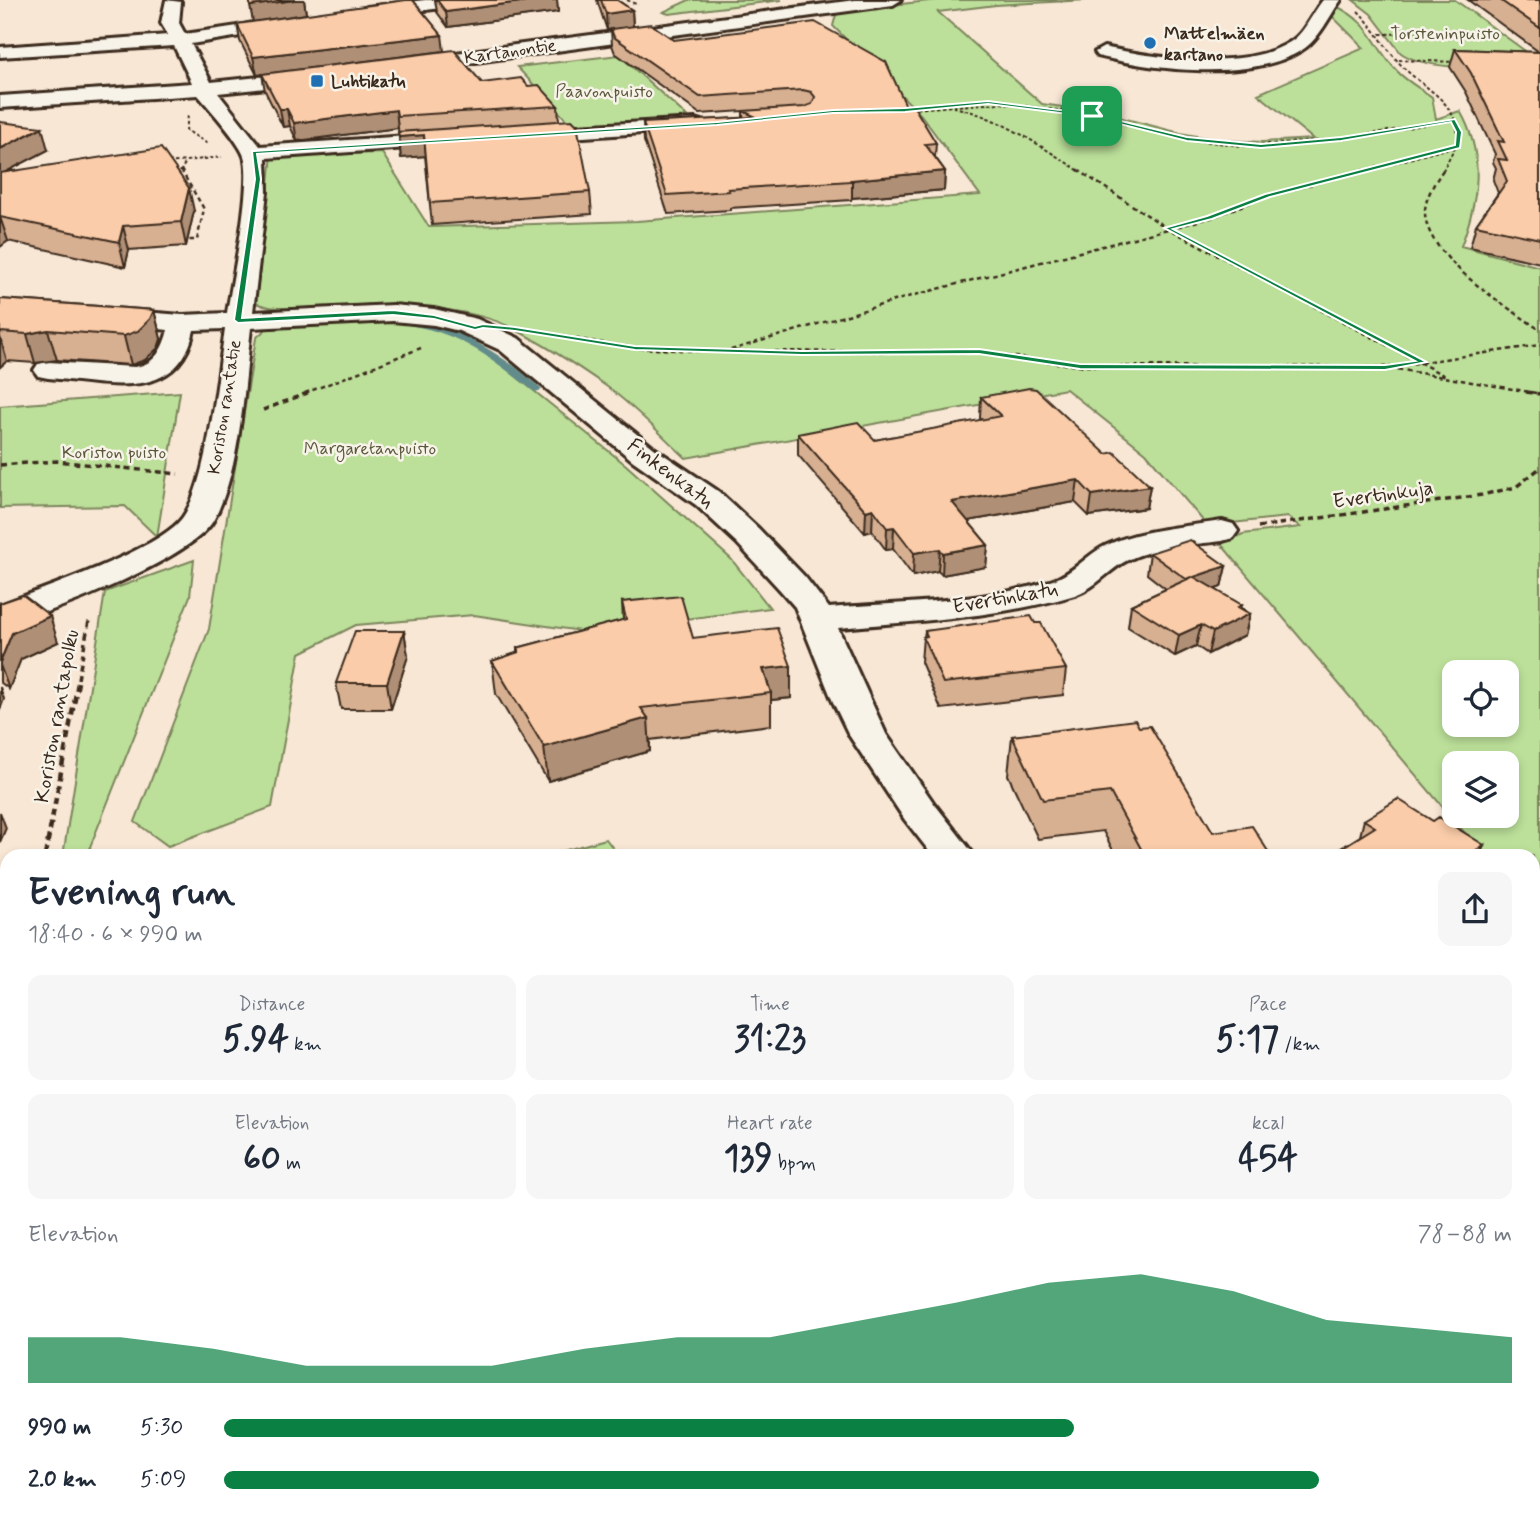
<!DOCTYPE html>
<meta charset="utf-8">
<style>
body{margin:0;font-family:Mynerve,sans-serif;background:#f6f6f7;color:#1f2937;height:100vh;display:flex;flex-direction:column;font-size:26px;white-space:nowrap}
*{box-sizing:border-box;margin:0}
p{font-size:23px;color:#747a83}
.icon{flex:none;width:38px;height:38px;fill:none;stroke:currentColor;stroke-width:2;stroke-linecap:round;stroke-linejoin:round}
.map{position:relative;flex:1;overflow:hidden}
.panel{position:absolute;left:0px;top:849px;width:1540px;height:674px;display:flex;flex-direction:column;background:#fff;border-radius:21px 21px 0 0;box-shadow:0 4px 10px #0003}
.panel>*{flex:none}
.fabs{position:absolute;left:1442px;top:660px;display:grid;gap:14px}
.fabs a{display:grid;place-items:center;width:77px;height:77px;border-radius:14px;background:#fff;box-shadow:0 4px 10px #0003;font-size:35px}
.pin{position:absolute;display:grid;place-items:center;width:60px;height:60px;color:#fff;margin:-30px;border-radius:14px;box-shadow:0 4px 10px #0006}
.round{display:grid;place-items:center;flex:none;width:74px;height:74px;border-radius:14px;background:#f6f6f7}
.head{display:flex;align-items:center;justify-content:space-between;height:119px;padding:0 28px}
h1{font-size:38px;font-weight:700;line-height:52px}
.stats{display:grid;grid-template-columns:repeat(3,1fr);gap:10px;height:119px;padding:7px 28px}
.stats div{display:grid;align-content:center;border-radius:14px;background:#f6f6f7;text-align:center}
.stats b{font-size:35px;font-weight:700}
.stats small{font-size:19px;font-weight:400}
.stats p{font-size:19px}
.chart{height:196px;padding:14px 28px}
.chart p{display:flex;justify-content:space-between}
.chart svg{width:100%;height:126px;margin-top:7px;fill:#0b8043;opacity:.7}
ul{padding:0 28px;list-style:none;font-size:23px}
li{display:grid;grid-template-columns:112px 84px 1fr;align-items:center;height:52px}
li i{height:18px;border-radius:9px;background:#0b8043}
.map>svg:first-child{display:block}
</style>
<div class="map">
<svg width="1540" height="1521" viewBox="0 0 1540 1521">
<rect width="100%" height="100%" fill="#f8e7d5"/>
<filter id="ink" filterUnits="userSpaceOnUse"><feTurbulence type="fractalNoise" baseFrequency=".0143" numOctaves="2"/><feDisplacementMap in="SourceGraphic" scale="14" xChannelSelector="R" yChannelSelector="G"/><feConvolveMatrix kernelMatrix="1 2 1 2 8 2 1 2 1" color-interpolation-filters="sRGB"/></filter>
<g filter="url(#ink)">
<path fill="#bce09a" stroke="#7c855c" stroke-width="2" fill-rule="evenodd" d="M689,0H782L669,14L663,12Z
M938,0H1088L996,5L938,12L1042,104L1103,113L1180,133L1219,140L1263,142L1313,139L1258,94L1364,48L1326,10L1334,5C1374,24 1371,44 1397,71C1406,81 1421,89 1432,97L1436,119L1460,111C1486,156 1478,201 1461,246L1540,267V922L1533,914V856H1484L1221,544L1243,534L1300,527L1288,517L1232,523L1204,522L1146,453L1066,389L686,458C660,434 634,406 606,386C576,365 542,343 510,327C474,309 418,306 378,305C346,303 283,316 256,303L272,155L382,153L429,227L637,221L980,195L921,115L833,26L837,11ZM1454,672H1507V724H1454ZM1454,763H1507V816H1454Z
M1353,0H1455L1539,61L1540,68C1503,67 1430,73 1401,53L1371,14Z
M619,55L691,120L573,127L517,67Z
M359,321H405L450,332L482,349L626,465L731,559L770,608L587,632L474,615L356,625L300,653L272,807L168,846L135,822L209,629L256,338L266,329Z
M180,392L157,537L125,506L0,508V406Z
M194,560L190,596L90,847L92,856H63L105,592Z
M606,839L619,856H545Z
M7,1123V1516H14L13,1521H0V1136Z
M1540,1171V1288L1533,1294V1177Z
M1533,1430L1540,1437V1521H916L927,1516H1533Z
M119,1516H396L397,1521H119Z"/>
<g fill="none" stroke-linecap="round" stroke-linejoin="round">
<path fill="#628c8b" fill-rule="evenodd" d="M401,320C447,318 511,359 542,390L535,392C505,369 475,344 438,332C426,328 414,326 401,324Z"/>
<g stroke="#3b2a1e" stroke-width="6">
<path id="minor" d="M166,0L181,2L179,23L185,34L290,18L299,23L290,28L191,44L211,82L315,71L325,77L315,83L218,93L260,146L451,133L458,135L461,139L458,143L451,145L266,158L267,192L253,312L393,305L434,309L477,319L518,338L654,448L718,491L759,529L805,577L829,608C903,602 982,603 1053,580C1074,573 1087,554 1107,545C1142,529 1184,527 1222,521L1233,524L1238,531L1233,538L1222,541C1191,545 1157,546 1128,560C1109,569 1096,588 1075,595C998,618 917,621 838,628L886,734L933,802L975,856H933L905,820L849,735L833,702L795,607L781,591L737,543L696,505L632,460L500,350L459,331L434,325L393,321L251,328C244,385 241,471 213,521C191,559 45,616 0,627V605C41,589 160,550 183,517C208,482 218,374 225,329L194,330C178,405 104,382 48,378L38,376L34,370L38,364L48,362L135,367C156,364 163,348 168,330L97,322L93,317L97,312L106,309L182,315L227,313C232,282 253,181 244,156C238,140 210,109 198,95L0,108V96L192,83L174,46L0,57V47L168,35L161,23Z
M425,0H475L467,5L367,17L358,12L367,7Z
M855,0H901L893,5L410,71L401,65L410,59Z
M1323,0H1341C1330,15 1319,40 1302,50C1251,82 1153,70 1098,56L1095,52L1104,47C1153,58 1245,71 1290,42C1305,33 1312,13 1323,0Z
M695,119L702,121L705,125L702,129L525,141L518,139L515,135L518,131L525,129Z"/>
</g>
<path stroke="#3b2a1e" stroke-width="2" stroke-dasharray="3.5 2.5" stroke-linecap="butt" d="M627,0L638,5
M1358,11C1375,28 1386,49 1402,66C1426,91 1458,100 1458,141L1442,172
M1380,34L1429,33
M1399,60L1455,62
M953,107C999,116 1042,147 1081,172
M911,109L1001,103L1073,112L1187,139L1243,146L1341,139L1453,120
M188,116L186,130L208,144
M168,163L222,157
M0,169L19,172
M180,172L186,162
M1358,172L1458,146"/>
<path stroke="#3b2a1e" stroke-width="2.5" stroke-dasharray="4.5 3.5" stroke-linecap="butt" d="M9,170L19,172
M181,170L204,209L197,240H188
M1078,170L1167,228L1445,376
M1443,170C1435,182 1426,196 1425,210C1423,257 1507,306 1540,330
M552,335L635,348L697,351L979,352L1079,366L1385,367L1536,393
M731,350L911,296L1210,218L1267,196L1364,170
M1389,367L1540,345
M305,393L421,348"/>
<path stroke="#3b2a1e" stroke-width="3.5" stroke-dasharray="6 4.5" stroke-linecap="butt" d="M1526,392L1540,394
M263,410L310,392
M0,465L57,461L178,474
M1258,527L1482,495L1516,487L1540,468
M78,679L89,621"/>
<path stroke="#3b2a1e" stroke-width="4.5" stroke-dasharray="8 5" stroke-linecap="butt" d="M45,856L79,677
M0,994L7,972"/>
<use href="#minor" fill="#f7f3e8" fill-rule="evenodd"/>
</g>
<path fill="#d7af91" stroke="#3b2a1e" stroke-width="2" d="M250,0H304L306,14L444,51L482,83L528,86L558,106L559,121L590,192L592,214L432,225L425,156L401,158L398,128L297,141L290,126L283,127L265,91L262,74L257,75L240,41L237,24L253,21Z
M435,0H557L558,12L448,27L437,12Z
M597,0H617L632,10L633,26L674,40L906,106L936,143L935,157L945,171L944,190L852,198L851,200L730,208V210L668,214L644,141L643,123L743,118V111L700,114L615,53L612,45L611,29L607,30Z
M1468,0H1540V263L1470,247L1476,225L1498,193L1493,180L1496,168L1493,162L1495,154L1466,92L1450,67L1455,49L1539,52Z
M0,122L48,150L5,172L194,211L186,246L129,250L125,267L8,241L0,247Z
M0,299L154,310L161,339L158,348L145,360L131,365L57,360L35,363L7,361L0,367Z
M981,397L1106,454L1150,486L1146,508L1089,516L1075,502L968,521L988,545L986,567L942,575L938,571L913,576L893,549L886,550L872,531L865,533L798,455V434L875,440L982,420L980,418Z
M1150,553L1226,566L1221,587L1215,589L1250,614L1245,635L1208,654L1196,646L1175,656L1128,627L1131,605L1166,589L1147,574Z
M622,602L693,638L791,666V698L771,700V725L650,740V751L548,781L496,694L492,661L517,653V648L623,620Z
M0,603L58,642L21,659L9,689L0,682Z
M1035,623L1066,669L1063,695L941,709L921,662L923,637H924L925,631Z
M404,631L408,656L391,709H341L336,683Z
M1139,727L1213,832L1271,856H1116L1103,831L1038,839L1008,775L1012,736Z
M1364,820L1480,856H1333L1335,852L1360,836Z
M1533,930L1540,934V1058L1533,1053Z"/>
<path fill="#af8f76" stroke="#3b2a1e" stroke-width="2" d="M294,0H304L306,14L253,22L250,6Z
M535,0H557L558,12L448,27L446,12Z
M632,10L633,27L607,30L606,14Z
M442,35L444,51L257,75L253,57Z
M280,109H287L290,126L283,127Z
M396,110L398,128L297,141L294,123Z
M42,127L48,150L0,175V149Z
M424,135L426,156L401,158L399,137Z
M945,171L944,190L852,198V181L851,180Z
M189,188L194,211L186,246L181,222Z
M0,217L8,241L0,247Z
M123,226L129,250L125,267L119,242Z
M154,310L161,339L158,348L145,360L131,365L124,336Z
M48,330L57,360L35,363L27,334Z
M0,337L7,361L0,367Z
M1078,480L1075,502L951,524L952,502Z
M1150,486L1146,508L1089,516L1092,495Z
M873,509L872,531L865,533L866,511Z
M894,527L893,549L886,550L887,528Z
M988,545L986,567L942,575L943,553Z
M940,549L938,571L913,576L914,553Z
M1226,566L1221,587L1190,598L1194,577Z
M1242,605L1238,619L1250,614L1245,635L1208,654L1213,632L1238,607Z
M50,616L58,642L21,659L9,689L0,665V662L12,633Z
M1201,625L1196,646L1175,656L1179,635Z
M404,631L408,656L391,709L387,683Z
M791,666V698L771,700V693L763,669Z
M0,687L4,699L0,710Z
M648,718L650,751L548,781L544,747Z
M0,812L6,828L0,842Z
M1484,845L1480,856H1467Z
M1540,1017V1029L1533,1046V1023Z"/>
<path fill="#facca9" stroke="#3b2a1e" stroke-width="2" d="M250,0H294L250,6Z
M406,0H413L442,35L253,57L237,24Z
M437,0H535L446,12Z
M601,0H617L632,10L606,14Z
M1500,0H1540V28Z
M815,22L886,62L906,106L913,105L936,143L925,144L945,171L851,180L852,181L728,189L729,191L667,195L643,123L756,117L743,111L804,107L812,104L815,97L811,92L803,90L700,97L614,37L611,29L651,24L674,40Z
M1455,49L1540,52V239L1476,225L1507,181L1498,159L1507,160L1498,141L1504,142L1471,73Z
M454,50L482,83L521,78L528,86L539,85L558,106L397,116L396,110L294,123L287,109H280L262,74Z
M572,120L577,125L590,192L430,203L424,135L399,137L398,132Z
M0,122L42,127L0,149Z
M161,148L189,188L181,222L123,226L119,242L0,217V173Z
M0,299L154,310L150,319L138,331L124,336L48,330L27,334L0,332Z
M1029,388L1036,389L1106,454L1114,452L1150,486L1092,495L1078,480L952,502L988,545L943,553L940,549L914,553L894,527L887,528L873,509L866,511L798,434L858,422L875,440L1001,416L981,397Z
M1190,540L1226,566L1194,577L1242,605L1238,607L1250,614L1213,632L1201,625L1179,635L1131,605L1192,577L1186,579L1150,553Z
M23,595L50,616L12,633L0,662V603Z
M681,596L693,638L777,628L791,666L763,669L771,693L641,708L648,718L544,747L492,661L519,652L517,648L626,619L622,602Z
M1031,616L1035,623H1041L1066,669L943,683L923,637L927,636L925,631Z
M355,631H404L387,683H336Z
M1135,720L1139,727L1150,726L1213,832L1252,826L1271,856H1145L1110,792L1043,800L1012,736Z
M1398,799L1433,821L1439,817L1484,845L1467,856H1341L1335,852L1375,827L1364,820Z
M1533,930L1540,934V1017L1533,1023Z"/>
</g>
<path fill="#0b8043" stroke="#fff" stroke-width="2" fill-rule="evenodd" d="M988,101L1092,114L1187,137L1261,144L1341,137L1455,119L1462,132L1460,148L1270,197L1212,219L1173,229L1427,362L1385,370L1080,369L979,354L802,355L635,350L515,331L483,328L475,330L434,319L393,315L238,323L234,320L255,179L252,151L717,122L833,110L905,108ZM988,104L1092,117L1187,141L1261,148L1341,141L1451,122L1456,132L1455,145L1265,194L1207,216L1164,228L1415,361L1385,365L1080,364L979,349L802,351L635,346L515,327L483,324L475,326L434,315L393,310L242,318L261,179L257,154L717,125L833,113L905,112Z"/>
<g fill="#1f6fb2" stroke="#f7f3e8" stroke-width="2.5">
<circle cx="1150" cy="43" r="7"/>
<rect x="310" y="74" width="14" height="14" rx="3.5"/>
</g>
<g text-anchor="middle" stroke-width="5" stroke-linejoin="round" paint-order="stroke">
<g font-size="18" font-weight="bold" fill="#3b2a1e" stroke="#f7f3e8" text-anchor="start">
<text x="1164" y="39">Mattelmäen<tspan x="1164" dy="21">kartano</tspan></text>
<text x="331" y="87">Luhtikatu</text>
</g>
<g font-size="18" fill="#5b583d" stroke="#f7f3e8">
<text x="1445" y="39">Torsteninpuisto</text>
<text x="604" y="97">Paavonpuisto</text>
<text x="370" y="454">Margaretanpuisto</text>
<text x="114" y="458">Koriston puisto</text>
</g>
<g font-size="18" fill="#3b2a1e" stroke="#f7f3e8">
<text transform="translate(510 51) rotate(-8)" y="6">Kartanontie</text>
<text transform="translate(224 407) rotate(-81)" y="6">Koriston rantatie</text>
</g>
<g font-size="21" fill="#3b2a1e" stroke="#f7f3e8">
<text transform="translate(671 473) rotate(37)" y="7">Finkenkatu</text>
<text transform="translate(1383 494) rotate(-8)" y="7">Evertinkuja</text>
<text transform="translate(1005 597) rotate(-10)" y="7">Evertinkatu</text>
<text transform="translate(56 716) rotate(-80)" y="7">Koriston rantapolku</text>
</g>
</g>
</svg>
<div class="fabs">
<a><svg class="icon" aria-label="locate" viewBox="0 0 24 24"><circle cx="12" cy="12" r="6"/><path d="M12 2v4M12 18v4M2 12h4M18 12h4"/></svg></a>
<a><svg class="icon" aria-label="layers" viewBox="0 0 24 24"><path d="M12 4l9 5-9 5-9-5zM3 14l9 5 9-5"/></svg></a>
</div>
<div class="pin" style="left:1092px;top:116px;background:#1e9e55"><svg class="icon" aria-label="arrive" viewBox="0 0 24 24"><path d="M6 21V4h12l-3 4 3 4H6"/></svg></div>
<section class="panel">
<div class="head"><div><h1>Evening run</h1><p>18:40 · 6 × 990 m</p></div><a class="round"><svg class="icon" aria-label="share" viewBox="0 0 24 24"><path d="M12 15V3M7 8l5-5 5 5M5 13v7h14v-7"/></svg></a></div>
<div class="stats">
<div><p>Distance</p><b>5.94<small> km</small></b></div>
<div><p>Time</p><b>31:23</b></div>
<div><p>Pace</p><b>5:17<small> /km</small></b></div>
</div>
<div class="stats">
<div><p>Elevation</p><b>60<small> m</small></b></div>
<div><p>Heart rate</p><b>139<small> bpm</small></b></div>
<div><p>kcal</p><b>454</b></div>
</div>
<div class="chart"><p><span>Elevation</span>78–88 m</p>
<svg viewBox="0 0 160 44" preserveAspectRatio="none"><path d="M0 44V28L10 28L20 32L30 38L40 38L50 38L60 32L70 28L80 28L90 22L100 16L110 9L120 6L130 12L140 22L150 25L160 28V44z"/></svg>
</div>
<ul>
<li><b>990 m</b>5:30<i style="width:66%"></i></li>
<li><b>2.0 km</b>5:09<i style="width:85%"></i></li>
</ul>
</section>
</div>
